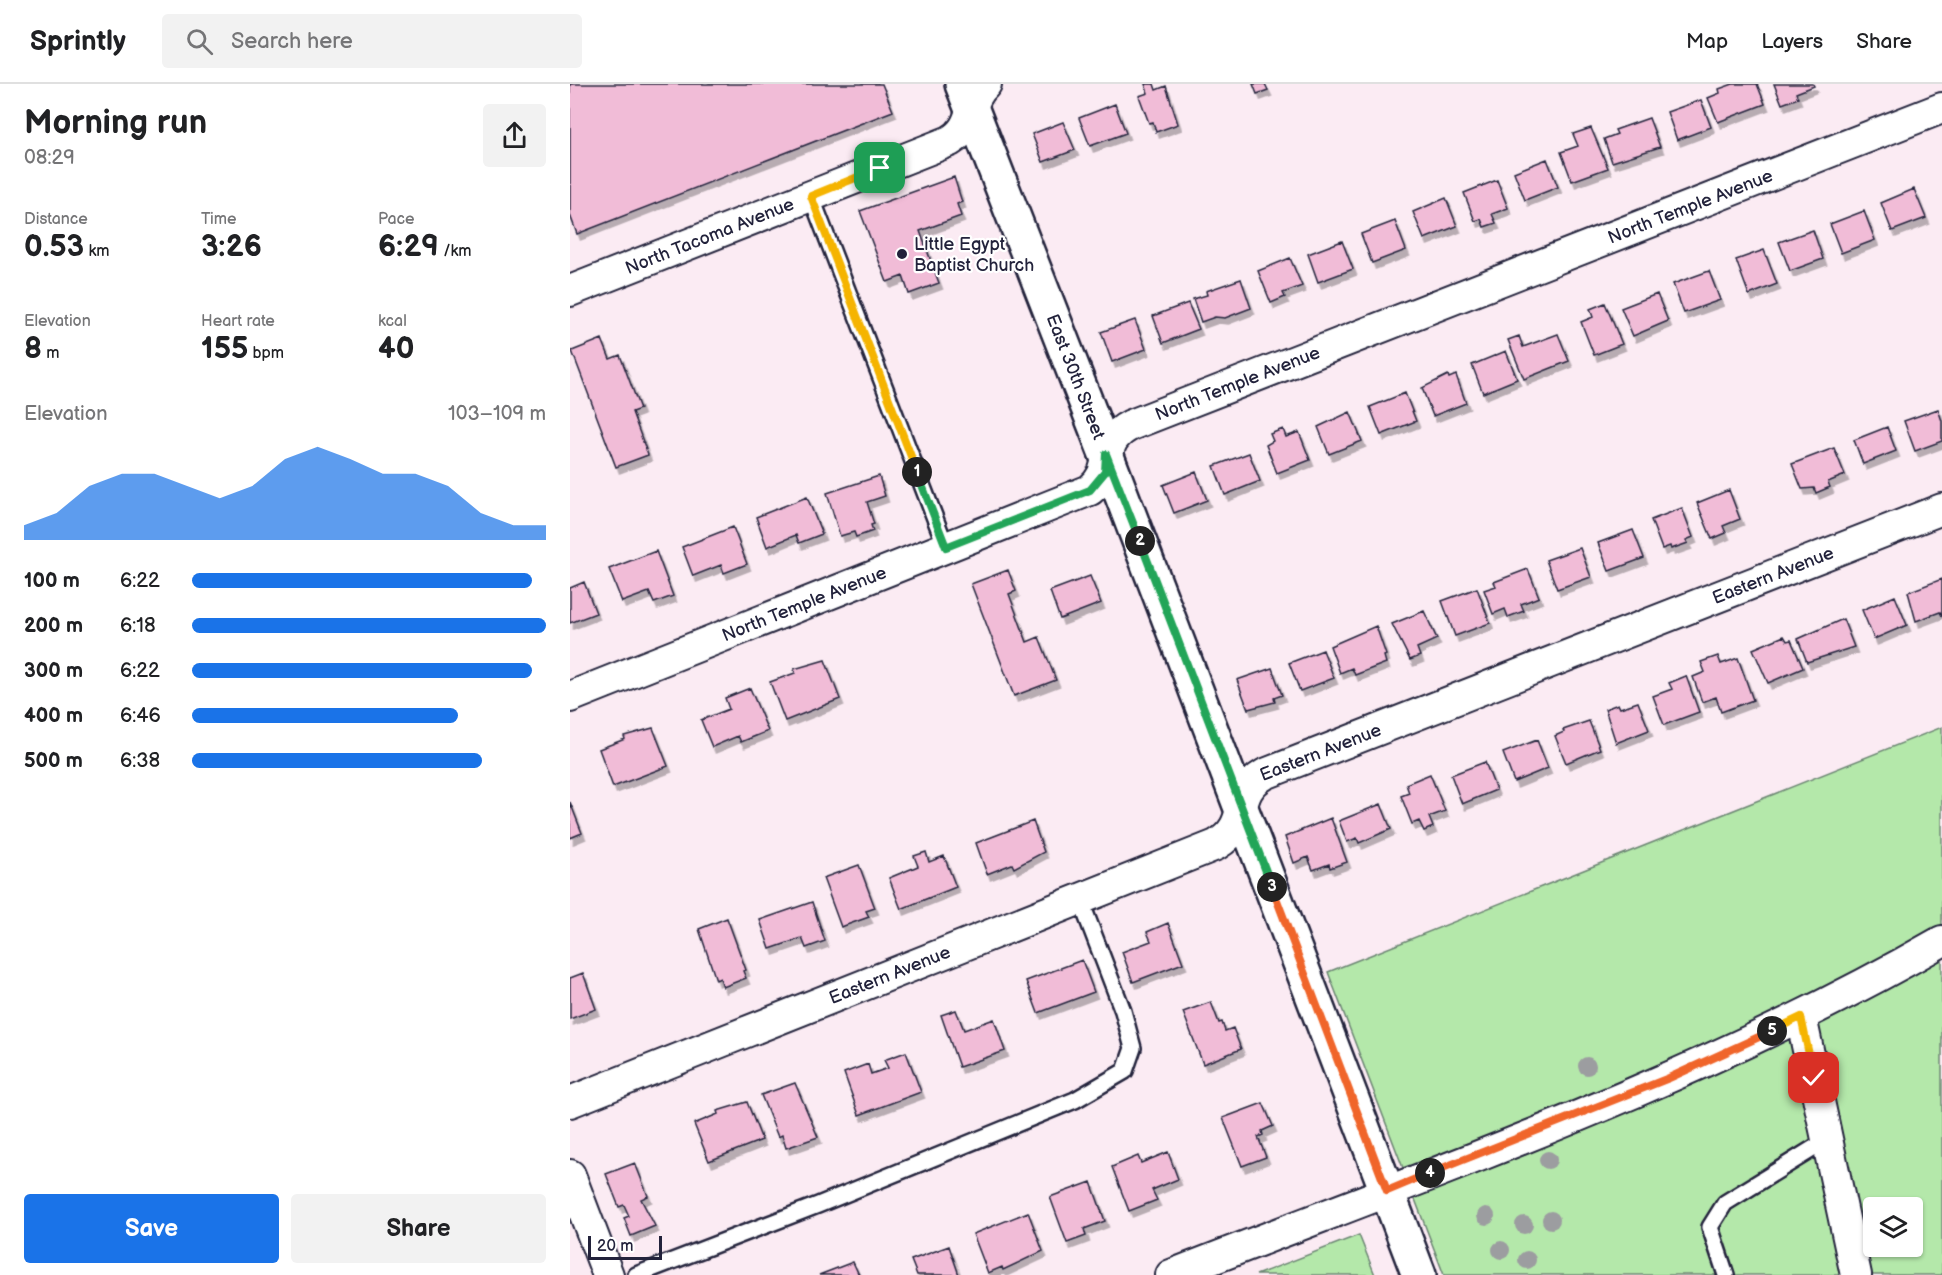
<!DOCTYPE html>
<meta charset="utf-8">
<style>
body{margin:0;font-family:"Balsamiq Sans",sans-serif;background:#f2f2f2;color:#202124;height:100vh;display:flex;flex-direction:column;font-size:22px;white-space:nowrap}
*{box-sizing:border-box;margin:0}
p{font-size:20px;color:#757577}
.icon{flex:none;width:33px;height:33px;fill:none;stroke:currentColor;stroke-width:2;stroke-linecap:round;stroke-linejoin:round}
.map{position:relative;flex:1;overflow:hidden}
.side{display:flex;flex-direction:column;background:#fff;width:570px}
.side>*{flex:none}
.controls{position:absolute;left:1293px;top:1113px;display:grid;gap:12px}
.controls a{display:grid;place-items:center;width:60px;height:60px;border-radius:6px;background:#fff;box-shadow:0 2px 4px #0004;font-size:30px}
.scale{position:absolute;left:18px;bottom:15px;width:74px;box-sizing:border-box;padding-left:6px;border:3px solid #22223b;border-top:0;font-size:16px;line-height:21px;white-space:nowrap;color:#22223b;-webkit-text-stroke:4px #fff;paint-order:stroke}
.pin{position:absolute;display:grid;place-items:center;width:51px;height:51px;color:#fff;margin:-26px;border-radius:12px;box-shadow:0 3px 9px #0006}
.km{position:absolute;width:30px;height:30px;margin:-15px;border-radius:50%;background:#222;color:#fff;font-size:16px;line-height:30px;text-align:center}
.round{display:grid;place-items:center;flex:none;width:63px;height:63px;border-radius:6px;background:#f2f2f2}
.headline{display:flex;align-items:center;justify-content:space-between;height:102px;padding:0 24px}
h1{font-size:33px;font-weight:800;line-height:45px}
.figures{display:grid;grid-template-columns:repeat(3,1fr);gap:9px;height:102px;padding:6px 24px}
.figures div{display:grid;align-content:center}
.figures b{font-size:30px;font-weight:800}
.figures small{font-size:16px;font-weight:400}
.figures p{font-size:16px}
.chart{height:168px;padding:12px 24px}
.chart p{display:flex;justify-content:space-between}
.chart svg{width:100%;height:108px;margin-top:6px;fill:#1a73e8;opacity:.7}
.cta{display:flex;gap:12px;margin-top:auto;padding:12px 24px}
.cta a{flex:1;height:69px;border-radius:6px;background:#1a73e8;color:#fff;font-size:24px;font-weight:800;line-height:69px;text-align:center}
.cta a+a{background:#f2f2f2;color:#202124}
ul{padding:0 24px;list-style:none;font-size:20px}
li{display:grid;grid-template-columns:96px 72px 1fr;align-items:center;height:45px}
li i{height:15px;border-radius:8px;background:#1a73e8}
header{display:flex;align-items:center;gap:36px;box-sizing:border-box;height:84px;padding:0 30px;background:#fff;border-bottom:2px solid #e0e0e0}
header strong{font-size:28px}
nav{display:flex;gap:33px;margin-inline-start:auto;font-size:21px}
.search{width:420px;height:54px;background:#f2f2f2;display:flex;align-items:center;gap:15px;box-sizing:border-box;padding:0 21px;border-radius:6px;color:#757577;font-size:22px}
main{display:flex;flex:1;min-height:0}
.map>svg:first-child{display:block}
</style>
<header>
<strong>Sprintly</strong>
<div class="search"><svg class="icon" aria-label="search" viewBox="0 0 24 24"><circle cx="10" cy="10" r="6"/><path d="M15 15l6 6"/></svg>Search here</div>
<nav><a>Map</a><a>Layers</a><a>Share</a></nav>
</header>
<main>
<section class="side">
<div class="headline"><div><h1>Morning run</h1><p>08:29</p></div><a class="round"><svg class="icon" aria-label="share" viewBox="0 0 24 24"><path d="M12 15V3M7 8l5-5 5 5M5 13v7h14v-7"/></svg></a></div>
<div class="figures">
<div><p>Distance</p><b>0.53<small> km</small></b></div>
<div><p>Time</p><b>3:26</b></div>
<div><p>Pace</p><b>6:29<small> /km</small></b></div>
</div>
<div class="figures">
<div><p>Elevation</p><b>8<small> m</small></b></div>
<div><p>Heart rate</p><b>155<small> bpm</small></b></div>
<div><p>kcal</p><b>40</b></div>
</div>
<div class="chart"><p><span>Elevation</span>103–109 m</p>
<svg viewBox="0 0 160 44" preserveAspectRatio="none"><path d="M0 44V38L10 33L20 22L30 17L40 17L50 22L60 27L70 22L80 11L90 6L100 11L110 17L120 17L130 22L140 33L150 38L160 38V44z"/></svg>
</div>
<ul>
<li><b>100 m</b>6:22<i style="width:96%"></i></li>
<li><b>200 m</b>6:18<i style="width:100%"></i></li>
<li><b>300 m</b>6:22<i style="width:96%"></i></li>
<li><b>400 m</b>6:46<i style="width:75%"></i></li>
<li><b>500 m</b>6:38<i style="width:82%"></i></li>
</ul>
<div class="cta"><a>Save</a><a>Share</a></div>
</section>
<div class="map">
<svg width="1372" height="1191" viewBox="0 0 1372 1191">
<defs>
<filter id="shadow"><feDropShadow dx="3.5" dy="6" stdDeviation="0" flood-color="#0004"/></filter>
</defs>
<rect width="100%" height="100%" fill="#fbebf3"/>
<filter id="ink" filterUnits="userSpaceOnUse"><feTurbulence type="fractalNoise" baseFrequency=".0167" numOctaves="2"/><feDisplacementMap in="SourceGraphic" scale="12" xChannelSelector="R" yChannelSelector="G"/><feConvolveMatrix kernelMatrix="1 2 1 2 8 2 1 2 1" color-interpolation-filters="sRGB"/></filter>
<g filter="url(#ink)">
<path fill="#b4e8aa" stroke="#6b8572" stroke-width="1.5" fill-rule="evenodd" d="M1372,643V1191H874L758,888ZM1304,1124H1342V1162H1304Z
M789,1151L805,1191H686Z"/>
<path fill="#f1bcd7" stroke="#22223b" stroke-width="1.5" filter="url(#shadow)" d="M0,0H312L323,27L7,150L0,131Z
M575,0H584L586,6L596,2L608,40L586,48L583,38L579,39L569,12L578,9Z
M683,0H695L698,6L687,10Z
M1163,0H1187L1195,20L1148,38L1138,14L1150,9L1149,5Z
M1204,0H1243L1244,2L1226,9L1228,14L1212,20Z
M1131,16L1141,43L1107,56L1097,28Z
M545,20L556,49L520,62L509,34Z
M1079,34L1090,63L1042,78L1034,55L1047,50L1045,46Z
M493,38L505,66L473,78L462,50Z
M1021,44L1038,84L1002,97L991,68L1008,62L1003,50Z
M977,75L988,103L955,116L944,88Z
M384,93L392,118L387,120L391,132L350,147L369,199L339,210L333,192L317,198L290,127Z
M927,96L938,124L922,130L926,139L914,143L911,135L905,137L894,109Z
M1344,105L1356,134L1322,147L1311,119Z
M876,114L887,142L854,155L843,128Z
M1294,127L1305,156L1271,169L1260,140Z
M825,137L836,166L802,179L791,150Z
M1243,146L1253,175L1220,187L1209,158Z
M772,157L783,185L748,198L738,170Z
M1194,166L1207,200L1179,211L1166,176Z
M720,174L732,202L713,209L715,213L701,219L688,187Z
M1139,187L1150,216L1114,229L1103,200Z
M671,195L681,224L655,234L645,233L631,238L623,215L637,211L636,207Z
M1087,210L1098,237L1063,252L1051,224Z
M618,219L629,245L593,259L583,232Z
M1035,219L1052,260L1024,271L1011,238L1023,233L1020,225Z
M565,236L576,265L542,278L531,248Z
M988,250L999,277L954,295L938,256L949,252L953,263Z
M32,255L40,275L50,271L70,325L62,328L78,371L46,383L2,267Z
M936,267L947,295L913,309L902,281Z
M878,291L879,294L886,291L896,319L863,332L852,304Z
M835,309L846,337L811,351L800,323Z
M1368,325L1372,337V357L1345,367L1334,337Z
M780,328L792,357L759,370L748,343Z
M1317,343L1326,367L1293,380L1284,356Z
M713,345L716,353L729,348L740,376L707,389L696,361L703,357L700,350Z
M1264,364L1275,391L1258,398L1260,403L1246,409L1244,404L1232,405L1222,380Z
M679,369L690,397L655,411L644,382Z
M626,388L637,416L604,429L593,401Z
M309,392L315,412L297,418L304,440L301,441L303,447L286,453L284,448L270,452L257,409Z
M1159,406L1170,435L1153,442L1156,449L1142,455L1127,419Z
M237,413L252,450L229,459L226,451L197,463L186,433Z
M1112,424L1123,453L1116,456L1118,459L1101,465L1100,462L1092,465L1081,436Z
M163,443L177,480L154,489L151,481L123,492L112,463Z
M1063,446L1074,474L1039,487L1028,459Z
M1010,464L1021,493L987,505L976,476Z
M86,467L103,512L84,519L79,508L52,518L39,485Z
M958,485L969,513L951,520L954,527L938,533L935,525L923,530L914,506L926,502L924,498Z
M438,486L446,507L439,510L457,558L469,553L486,596L444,612L401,500Z
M520,492L531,519L490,535L480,507Z
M1372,495V532L1370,528L1346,537L1338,508Z
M14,498L26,529L0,539V504Z
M907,504L920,539L885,552L872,517Z
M1325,512L1337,541L1304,555L1292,526Z
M854,527L867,555L847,564L850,572L840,576L822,540Z
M1273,535L1284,563L1237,578L1228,555Z
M806,542L816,571L814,572L816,579L785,591L782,584L770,589L760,562Z
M1214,552L1217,557L1221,556L1233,584L1198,599L1183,565Z
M753,566L764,594L730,607L719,579Z
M1148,572L1151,580L1168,574L1183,616L1151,628L1146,613L1132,618L1123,593L1135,588L1131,578Z
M255,576L270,615L215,637L200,598L225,589L224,585Z
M702,584L712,611L704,614L705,618L678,625L667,596Z
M1116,592L1129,628L1094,641L1083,612L1102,605L1099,599Z
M180,604L198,647L171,658L168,652L142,663L131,636L159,625L155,614Z
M1068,618L1079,646L1046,659L1035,625L1048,620L1050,624Z
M1019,637L1030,665L996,679L985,652L994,648L993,646Z
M83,644L98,682L43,703L29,665L55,655L54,652Z
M967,656L978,684L944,698L933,669Z
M915,678L926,706L892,720L881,691Z
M860,690L875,727L859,733L863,743L854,747L849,737L842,740L831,712L839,709L836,700Z
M0,718L12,749L0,754Z
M811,720L821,745L789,759L787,754L777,758L769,737Z
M761,734L777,778L760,784L759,780L743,786L738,773L724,779L715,753Z
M463,737L474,768L444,784L442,780L417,790L406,759Z
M356,768L359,778L374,772L386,803L331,825L319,794L348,782L344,772Z
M289,781L305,824L296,827L299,833L271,843L253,794Z
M242,818L255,857L236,864L232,854L200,865L190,836Z
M157,834L176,886L173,887L176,894L153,903L150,894L146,896L129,845Z
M598,839L613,879L563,898L552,868L581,857L577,848Z
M512,876L524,908L468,929L456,897Z
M13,889L26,925L0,935V894Z
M641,918L649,939L652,938L655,947L663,944L671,965L633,980L613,928Z
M386,926L394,946L424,935L435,967L389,983L371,931Z
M336,968L351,1008L289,1031L274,989L298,980L301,990L318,984L314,976Z
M225,999L248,1053L216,1064L212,1051L208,1053L191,1011Z
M177,1018L192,1056L139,1077L124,1040L148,1030L147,1027Z
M693,1019L703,1042L692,1047L693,1051L688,1053L696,1073L672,1082L653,1034Z
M598,1068L608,1095L582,1106L587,1116L559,1127L542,1083L568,1072L571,1079Z
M65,1079L78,1112L71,1115L85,1142L61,1152L54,1134L59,1132L54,1121L49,1123L36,1090Z
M521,1098L535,1137L514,1145L516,1152L497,1159L480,1113Z
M458,1128L473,1167L433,1186L432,1183L418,1189L403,1150Z
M379,1162L389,1191H347L341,1176Z
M283,1178L289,1191H249Z"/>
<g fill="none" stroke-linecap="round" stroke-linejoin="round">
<g stroke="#22223b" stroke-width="20">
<path id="lane" d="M241,112L376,463
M66,1191L248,1121L505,1016L555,987L563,964L553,927L510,815
M1156,1191L1140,1143L1155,1119L1257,1056"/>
</g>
<g stroke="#22223b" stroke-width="34">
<g id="street">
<path id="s1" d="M0,207L380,57C406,42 396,18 416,0"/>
<path id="s2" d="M0,613L520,406C548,383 525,359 561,341L1372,24"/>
<path d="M1231,933L1286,1191"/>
<path id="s3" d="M0,1018L646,761C684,738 659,711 695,690L1372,425"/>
<path d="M0,1091L38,1191"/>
<path d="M601,1191C861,1089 1129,997 1372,857"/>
</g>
</g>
<g stroke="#22223b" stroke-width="38">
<g id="secondary">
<path id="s4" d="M392,0L536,370L849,1191"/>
</g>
</g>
<use href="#lane" stroke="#fff" stroke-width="15"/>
<use href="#street" stroke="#fff" stroke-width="30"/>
<use href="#secondary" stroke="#fff" stroke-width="33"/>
</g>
<g fill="#9c9da0">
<circle cx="1017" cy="982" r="9"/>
<circle cx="978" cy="1076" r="9"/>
<circle cx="916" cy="1132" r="9"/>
<circle cx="981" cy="1136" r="9"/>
<circle cx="954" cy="1141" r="9"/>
<circle cx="931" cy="1166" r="9"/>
<circle cx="957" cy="1176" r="9"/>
</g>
</g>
<g fill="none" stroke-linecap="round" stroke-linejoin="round" filter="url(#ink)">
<g stroke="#fff" stroke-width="12">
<path id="split-1" d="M310,84L241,112L347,388"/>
</g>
<g stroke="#fff" stroke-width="12">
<path id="split-2" d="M347,388L376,463L520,406L535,388L536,370L570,457"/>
</g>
<g stroke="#fff" stroke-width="12">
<path id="split-3" d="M570,457L702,803"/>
</g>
<g stroke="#fff" stroke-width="12">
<path id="split-4" d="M702,803L817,1107L860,1089"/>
</g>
<g stroke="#fff" stroke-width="12">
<path id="split-5" d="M860,1089L1099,994L1202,947"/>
</g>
<g stroke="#fff" stroke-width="12">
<path id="split-6" d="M1202,947L1231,933L1244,994"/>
</g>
<use href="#split-1" stroke="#f5b400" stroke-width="8"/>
<use href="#split-2" stroke="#22a559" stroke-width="8"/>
<use href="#split-3" stroke="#22a559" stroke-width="8"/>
<use href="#split-4" stroke="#f0652b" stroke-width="8"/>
<use href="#split-5" stroke="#f0652b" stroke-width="8"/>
<use href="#split-6" stroke="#f5b400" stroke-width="8"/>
</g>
<circle fill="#22223b" stroke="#fff" stroke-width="2" cx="332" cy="170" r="6"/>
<g text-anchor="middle" stroke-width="4.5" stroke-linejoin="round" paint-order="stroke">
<g font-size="18" fill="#22223b" stroke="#fff">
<text dy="6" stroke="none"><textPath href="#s2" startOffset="1240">North Temple Avenue</textPath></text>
<text dy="6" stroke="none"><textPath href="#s1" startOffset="150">North Tacoma Avenue</textPath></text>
<text dy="6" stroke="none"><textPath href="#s4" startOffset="314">East 30th Street</textPath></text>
<text dy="6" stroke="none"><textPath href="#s2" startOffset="754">North Temple Avenue</textPath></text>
<text dy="6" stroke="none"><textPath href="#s3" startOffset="1330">Eastern Avenue</textPath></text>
<text dy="6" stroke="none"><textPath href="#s2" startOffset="252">North Temple Avenue</textPath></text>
<text dy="6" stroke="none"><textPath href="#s3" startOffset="844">Eastern Avenue</textPath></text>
<text dy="6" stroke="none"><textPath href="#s3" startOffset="344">Eastern Avenue</textPath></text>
</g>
<g font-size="18" fill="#22223b" stroke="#fff" text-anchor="start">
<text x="344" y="166">Little Egypt<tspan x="344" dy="21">Baptist Church</tspan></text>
</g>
</g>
</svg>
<div class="controls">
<a><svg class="icon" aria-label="layers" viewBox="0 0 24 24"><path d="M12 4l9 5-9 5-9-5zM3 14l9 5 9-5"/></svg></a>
</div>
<div class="scale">20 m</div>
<div class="pin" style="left:310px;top:84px;background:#1e9e55"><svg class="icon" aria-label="arrive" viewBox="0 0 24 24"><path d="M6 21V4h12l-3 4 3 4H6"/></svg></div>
<div class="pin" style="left:1244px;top:994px;background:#d93025"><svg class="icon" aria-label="check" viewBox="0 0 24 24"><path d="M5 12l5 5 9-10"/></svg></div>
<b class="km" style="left:347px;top:388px">1</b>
<b class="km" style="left:570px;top:457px">2</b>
<b class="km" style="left:702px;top:803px">3</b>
<b class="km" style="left:860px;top:1089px">4</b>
<b class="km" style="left:1202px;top:947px">5</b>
</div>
</main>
